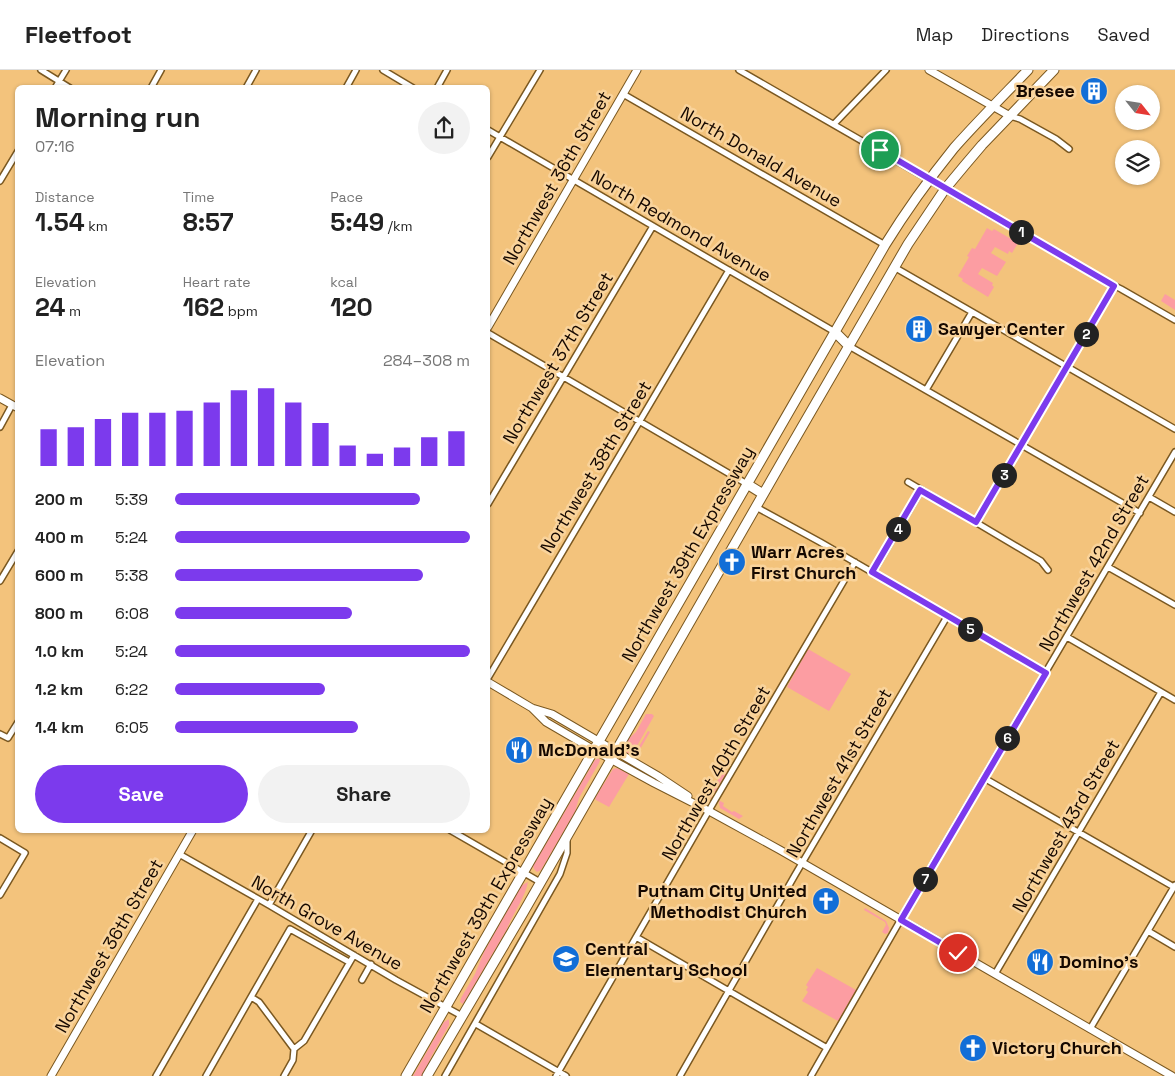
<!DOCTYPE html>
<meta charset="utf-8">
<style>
body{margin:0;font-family:"Space Grotesk",sans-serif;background:#f2f2f2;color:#222;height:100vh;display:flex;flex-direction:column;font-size:19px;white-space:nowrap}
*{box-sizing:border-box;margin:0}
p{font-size:16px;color:#767676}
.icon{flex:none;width:28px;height:28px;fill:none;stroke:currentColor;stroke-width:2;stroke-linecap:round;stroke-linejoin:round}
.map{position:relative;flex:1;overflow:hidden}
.sheet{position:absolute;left:15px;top:15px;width:475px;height:748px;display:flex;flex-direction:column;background:#fff;border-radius:8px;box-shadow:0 1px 4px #0004}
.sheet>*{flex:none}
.needle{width:32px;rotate:120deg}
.controls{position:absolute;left:1115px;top:15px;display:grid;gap:10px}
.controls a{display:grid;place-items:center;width:45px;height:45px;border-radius:50%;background:#fff;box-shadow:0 1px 4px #0004;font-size:25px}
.pin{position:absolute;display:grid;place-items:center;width:42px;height:42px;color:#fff;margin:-21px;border:2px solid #fff;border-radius:50%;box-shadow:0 1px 5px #0007}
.km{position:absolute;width:25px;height:25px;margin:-12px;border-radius:50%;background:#222;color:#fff;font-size:14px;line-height:25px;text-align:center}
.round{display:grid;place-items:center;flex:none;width:52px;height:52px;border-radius:26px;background:#f2f2f2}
.overview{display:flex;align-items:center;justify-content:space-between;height:85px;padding:0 20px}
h1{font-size:28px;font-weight:800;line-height:38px}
.figures{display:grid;grid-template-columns:repeat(3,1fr);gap:8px;height:85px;padding:5px 20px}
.figures div{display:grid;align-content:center}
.figures b{font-size:25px;font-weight:800}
.figures small{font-size:14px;font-weight:400}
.figures p{font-size:14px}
.chart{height:140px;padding:10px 20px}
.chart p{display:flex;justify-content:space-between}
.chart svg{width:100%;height:90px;margin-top:5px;stroke:#7c3aed;stroke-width:6}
.action{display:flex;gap:10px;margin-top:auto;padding:10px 20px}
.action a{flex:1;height:58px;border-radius:30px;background:#7c3aed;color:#fff;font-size:20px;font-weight:800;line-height:58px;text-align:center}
.action a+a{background:#f2f2f2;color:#222}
ul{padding:0 20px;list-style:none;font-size:16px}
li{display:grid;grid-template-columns:80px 60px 1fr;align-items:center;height:38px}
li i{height:12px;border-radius:6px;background:#7c3aed}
header{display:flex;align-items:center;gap:30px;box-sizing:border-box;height:70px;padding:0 25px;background:#fff;border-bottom:1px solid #e0e0e0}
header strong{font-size:24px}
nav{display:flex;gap:28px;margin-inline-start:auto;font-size:18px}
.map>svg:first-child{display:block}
</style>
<header>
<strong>Fleetfoot</strong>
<nav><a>Map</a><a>Directions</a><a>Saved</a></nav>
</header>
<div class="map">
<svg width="1175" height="1006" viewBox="0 0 1175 1006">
<rect width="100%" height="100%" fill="#f3c37c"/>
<path fill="#fc9da2" d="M987,158L992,161L994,159L1018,173L1012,183L1009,181L1008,184L995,177L991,183L1006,192L997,206L982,198L978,204L993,213L992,215L994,217L988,227L962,211L963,209L958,206L969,187L967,186L972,178L975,179Z
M1165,224L1175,230V240L1161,231Z
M808,579L851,604L829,641L787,617Z
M646,644H652L654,646L637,676H625L626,671L636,662Z
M648,661L650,662L635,688L627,684L625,679L638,678Z
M598,688L600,690L599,693L579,728L575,742L541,800L537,802L534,799L533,796L595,690Z
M617,698L629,704L609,737L596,730L595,728L613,699Z
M718,698H720L726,701V704L711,728H708L706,730L704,729L703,726L707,721L710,723L722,703L718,700Z
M720,731L724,733L723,736L732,742L734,741L743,746L739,749L720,738L719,732Z
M528,812C525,828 512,845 506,861L463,934L460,932L461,928L475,904L484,882L521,816Z
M865,838L886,851L889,858L888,863L885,864L882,862L886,855L885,852L864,840Z
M817,898L856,920L838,951L802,931L808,922L806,920L808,917L806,915Z
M449,949V955L431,987L423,1006H413L444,952Z"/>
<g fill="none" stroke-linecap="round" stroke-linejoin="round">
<g stroke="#7a5821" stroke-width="8">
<path id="street" d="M41,0L70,18
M383,0L413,18
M739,0L1105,211L1121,219L1175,250
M55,18L66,0
M151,18L161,0
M246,18L256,0
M346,18L356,0
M437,18L447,0
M623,24L885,175
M1010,46L1020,49L1056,69L1069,79
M834,54L886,0
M488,60L835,262
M488,87L540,0
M0,111L18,81
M894,197L1175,359
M488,263L747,414
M849,276L1140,443
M926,320L972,242
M0,357L12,335
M908,412L1041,491L1048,500
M1149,427L1175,442
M488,434L653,156
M756,437L820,472L1046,603
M976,452L1114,215
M1108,497L1175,535
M873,502L921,420
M0,511L18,481
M1067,567L1175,630
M488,608L729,200
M0,664L8,668L18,652
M984,708L1174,817
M450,760L540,812
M0,768L25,783L0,825
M179,784L269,835L396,910L462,946
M269,835L312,760
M1148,861L1175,877
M636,867L827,978
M995,904L1161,622
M362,910L371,894
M251,927L290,859L349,892
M476,954L566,1006
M1090,959L1175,815
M156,1006L258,829
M206,1006L251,927L259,932L294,979
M284,1006L293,990L294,979L304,971L354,885
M445,1006L560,804L567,783V768
M556,1006L715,730L855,492
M680,1006L795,805L948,545
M811,1006L920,816L1175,382"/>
</g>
<g stroke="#7a5821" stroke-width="9">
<path id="secondary" d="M929,0L1010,46
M488,257L637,0
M0,328L18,338
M488,612L532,638L552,644L658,706L688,726
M532,638L546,652L594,680L654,713L709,741L780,780L1172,1006
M51,1006L193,760"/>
</g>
<g stroke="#7a5821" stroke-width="11">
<path id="highway" d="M835,262L849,276
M747,414L763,424
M406,1006L885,175C906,141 929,109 954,78C978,51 1003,26 1028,0
M427,1006L523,843L784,388L908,174L945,119L965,95L982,75L1054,0"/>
</g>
<use href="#street" stroke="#fff" stroke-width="5"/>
<use href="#secondary" stroke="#fff" stroke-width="7"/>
<use href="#highway" stroke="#fff" stroke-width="9"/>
</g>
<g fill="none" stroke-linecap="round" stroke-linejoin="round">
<g stroke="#fff" stroke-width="10">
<path id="route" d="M880,80L1114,216L976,452L920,420L872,502L1046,603L901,850L958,883"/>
</g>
<use href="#route" stroke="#7c3aed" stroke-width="6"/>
</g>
<defs>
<g id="building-disc" transform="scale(1.4375)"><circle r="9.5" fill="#126ed7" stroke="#f9d39b"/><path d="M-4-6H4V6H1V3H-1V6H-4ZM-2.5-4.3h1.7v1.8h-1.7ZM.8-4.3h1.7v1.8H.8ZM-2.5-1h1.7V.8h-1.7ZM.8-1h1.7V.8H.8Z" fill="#fff"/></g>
<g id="church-disc" transform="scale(1.4375)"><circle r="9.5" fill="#126ed7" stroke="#f9d39b"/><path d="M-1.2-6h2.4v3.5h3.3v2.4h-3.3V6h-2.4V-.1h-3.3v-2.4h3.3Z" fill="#fff"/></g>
<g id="restaurant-disc" transform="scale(1.4375)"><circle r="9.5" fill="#126ed7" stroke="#f9d39b"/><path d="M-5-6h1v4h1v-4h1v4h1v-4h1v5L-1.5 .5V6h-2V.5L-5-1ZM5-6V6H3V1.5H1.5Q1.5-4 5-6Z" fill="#fff"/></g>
<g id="school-disc" transform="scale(1.4375)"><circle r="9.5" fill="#126ed7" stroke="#f9d39b"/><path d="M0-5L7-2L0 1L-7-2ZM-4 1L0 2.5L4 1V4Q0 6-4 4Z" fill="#fff"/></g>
</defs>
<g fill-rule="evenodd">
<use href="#building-disc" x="1094" y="21"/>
<use href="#building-disc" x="919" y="259"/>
<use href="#church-disc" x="732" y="492"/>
<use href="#restaurant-disc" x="519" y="680"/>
<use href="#church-disc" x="826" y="831"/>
<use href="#school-disc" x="566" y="889"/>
<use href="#restaurant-disc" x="1040" y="892"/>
<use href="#church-disc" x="973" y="978"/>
</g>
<g text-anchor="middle" stroke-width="5" stroke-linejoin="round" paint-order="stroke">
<g font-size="18" font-weight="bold" fill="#150800" stroke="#f9d39b" text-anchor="start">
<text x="1075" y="27" text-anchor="end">Bresee</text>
<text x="938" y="265">Sawyer Center</text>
<text x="751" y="488">Warr Acres<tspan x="751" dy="21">First Church</tspan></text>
<text x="538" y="686">McDonald's</text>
<text x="807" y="827" text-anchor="end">Putnam City United<tspan x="807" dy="21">Methodist Church</tspan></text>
<text x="585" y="885">Central<tspan x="585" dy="21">Elementary School</tspan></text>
<text x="1059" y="898">Domino's</text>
<text x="992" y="984">Victory Church</text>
</g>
<g font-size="18" fill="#150800" stroke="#f9d39b">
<text transform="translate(761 87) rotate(30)" y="6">North Donald Avenue</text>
<text transform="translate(557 108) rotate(-60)" y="6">Northwest 36th Street</text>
<text transform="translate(681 156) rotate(30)" y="6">North Redmond Avenue</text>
<text transform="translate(558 288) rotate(-59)" y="6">Northwest 37th Street</text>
<text transform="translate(596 397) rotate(-59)" y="6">Northwest 38th Street</text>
<text transform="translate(688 484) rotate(-60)" y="6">Northwest 39th Expressway</text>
<text transform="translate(1094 493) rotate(-60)" y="6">Northwest 42nd Street</text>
<text transform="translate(716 703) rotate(-60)" y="6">Northwest 40th Street</text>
<text transform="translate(839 703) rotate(-60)" y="6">Northwest 41st Street</text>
<text transform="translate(1066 756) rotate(-60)" y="6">Northwest 43rd Street</text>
<text transform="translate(486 835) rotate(-60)" y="6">Northwest 39th Expressway</text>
<text transform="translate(327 853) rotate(30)" y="6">North Grove Avenue</text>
<text transform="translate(109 876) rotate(-60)" y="6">Northwest 36th Street</text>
</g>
</g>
</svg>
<div class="controls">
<a><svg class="needle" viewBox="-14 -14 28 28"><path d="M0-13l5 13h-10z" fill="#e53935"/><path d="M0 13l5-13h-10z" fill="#767676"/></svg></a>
<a><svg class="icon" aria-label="layers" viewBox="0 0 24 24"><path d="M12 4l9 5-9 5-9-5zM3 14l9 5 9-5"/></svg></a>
</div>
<div class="pin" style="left:880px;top:80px;background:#1e9e55"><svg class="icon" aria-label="arrive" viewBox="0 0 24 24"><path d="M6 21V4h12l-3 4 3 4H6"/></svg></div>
<div class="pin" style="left:958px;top:883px;background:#d93025"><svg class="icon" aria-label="check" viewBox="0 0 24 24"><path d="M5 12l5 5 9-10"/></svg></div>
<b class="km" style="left:1021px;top:162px">1</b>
<b class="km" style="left:1086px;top:264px">2</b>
<b class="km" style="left:1004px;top:405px">3</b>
<b class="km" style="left:898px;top:459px">4</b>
<b class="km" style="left:970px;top:559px">5</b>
<b class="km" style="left:1007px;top:668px">6</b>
<b class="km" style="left:925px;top:809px">7</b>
<section class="sheet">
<div class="overview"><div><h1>Morning run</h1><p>07:16</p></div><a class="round"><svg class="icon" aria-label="share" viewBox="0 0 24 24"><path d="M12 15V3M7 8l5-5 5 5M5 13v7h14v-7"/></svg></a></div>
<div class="figures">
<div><p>Distance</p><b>1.54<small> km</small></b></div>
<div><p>Time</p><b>8:57</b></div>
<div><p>Pace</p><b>5:49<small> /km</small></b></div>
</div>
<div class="figures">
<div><p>Elevation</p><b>24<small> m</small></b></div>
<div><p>Heart rate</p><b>162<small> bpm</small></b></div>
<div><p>kcal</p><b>120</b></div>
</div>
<div class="chart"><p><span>Elevation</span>284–308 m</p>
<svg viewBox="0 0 160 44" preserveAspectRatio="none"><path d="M5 44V26M15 44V25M25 44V21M35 44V18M45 44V18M55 44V17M65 44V13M75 44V7M85 44V6M95 44V13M105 44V23M115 44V34M125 44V38M135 44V35M145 44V30M155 44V27"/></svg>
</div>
<ul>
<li><b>200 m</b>5:39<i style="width:83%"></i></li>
<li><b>400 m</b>5:24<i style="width:100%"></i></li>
<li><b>600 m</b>5:38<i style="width:84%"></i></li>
<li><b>800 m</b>6:08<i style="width:60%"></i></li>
<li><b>1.0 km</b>5:24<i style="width:100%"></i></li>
<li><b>1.2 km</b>6:22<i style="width:51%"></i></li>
<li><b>1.4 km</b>6:05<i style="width:62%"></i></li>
</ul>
<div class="action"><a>Save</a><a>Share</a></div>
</section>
</div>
